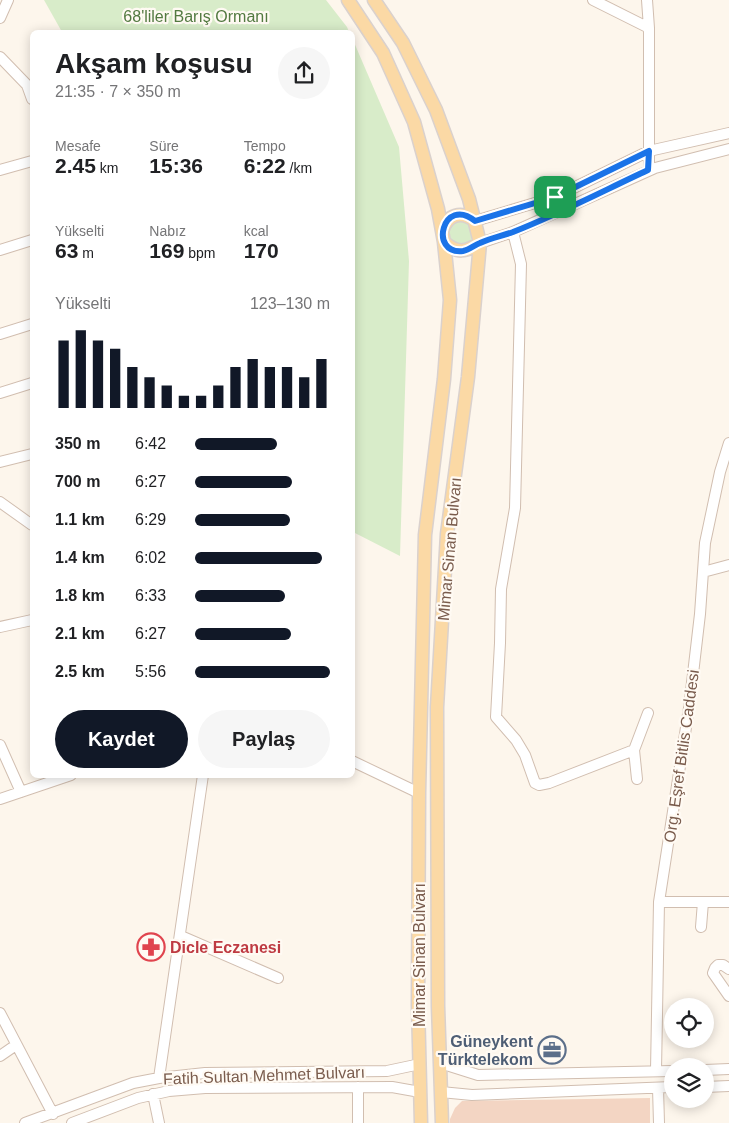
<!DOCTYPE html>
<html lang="tr">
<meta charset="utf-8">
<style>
body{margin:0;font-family:Arial,sans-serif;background:#f6f6f6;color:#202124;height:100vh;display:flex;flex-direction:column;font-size:19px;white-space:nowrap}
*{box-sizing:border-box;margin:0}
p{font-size:16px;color:#757577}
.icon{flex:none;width:28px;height:28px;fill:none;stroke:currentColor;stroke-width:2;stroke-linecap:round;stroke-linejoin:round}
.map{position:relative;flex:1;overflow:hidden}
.side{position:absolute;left:30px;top:30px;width:325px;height:748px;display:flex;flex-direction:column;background:#fff;border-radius:8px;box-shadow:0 2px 12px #0003}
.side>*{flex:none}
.controls{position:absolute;left:664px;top:998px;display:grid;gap:10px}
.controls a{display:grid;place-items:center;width:50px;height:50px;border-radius:50%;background:#fff;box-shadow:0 2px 12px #0003;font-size:25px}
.pin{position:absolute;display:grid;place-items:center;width:42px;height:42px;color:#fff;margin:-21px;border-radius:10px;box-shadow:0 2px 8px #0006}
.round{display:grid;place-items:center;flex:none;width:52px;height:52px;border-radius:26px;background:#f6f6f6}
.summary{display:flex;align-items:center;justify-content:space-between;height:85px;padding:0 25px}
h1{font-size:28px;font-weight:700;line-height:38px}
.stats{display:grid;grid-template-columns:repeat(3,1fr);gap:8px;height:85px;padding:5px 25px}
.stats div{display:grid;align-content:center}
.stats b{font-size:21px;font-weight:700}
.stats small{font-size:14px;font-weight:400}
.stats p{font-size:14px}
.chart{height:140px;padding:10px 25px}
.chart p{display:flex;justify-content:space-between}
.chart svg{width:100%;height:90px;margin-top:5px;stroke:#111827;stroke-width:6}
.button{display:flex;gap:10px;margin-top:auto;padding:10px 25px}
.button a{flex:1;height:58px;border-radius:30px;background:#111827;color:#fff;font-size:20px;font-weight:700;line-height:58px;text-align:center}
.button a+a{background:#f6f6f6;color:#202124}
ul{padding:0 25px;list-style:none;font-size:16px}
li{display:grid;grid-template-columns:80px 60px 1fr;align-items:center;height:38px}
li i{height:12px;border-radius:6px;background:#111827}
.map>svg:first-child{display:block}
</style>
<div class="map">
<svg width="729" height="1123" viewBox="0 0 729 1123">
<rect width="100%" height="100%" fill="#fdf6ec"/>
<path fill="#d8ecc9" d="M44,0H326L347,27L349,32H62Z
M353,40L399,147L409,261L400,556L353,532Z
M449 233a12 12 0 1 1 24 0a12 12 0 1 1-24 0Z"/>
<path fill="#f3d5c3" d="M650,1098V1123H450V1119L455,1108L462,1101Z"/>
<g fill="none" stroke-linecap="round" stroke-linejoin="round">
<g stroke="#d1beb0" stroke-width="12">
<path id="minor" d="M593,0L649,28
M647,0L649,28V170
M0,18L8,0
M0,57L27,85L32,99
M0,170L32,161
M475,221L555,197L649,151L729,133
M513,232L521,264L515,508L501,589L500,643L496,717L516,740L525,755L535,783L539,785L549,783L634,750
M480,243L513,232L655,168L729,149
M0,250L32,240
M0,334L32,324
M0,393L32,383
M0,462L32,454
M0,502L32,525
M703,572L729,565
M0,627L32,620
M0,745L21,792
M352,761L419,793
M637,779L634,750L648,713
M0,799L71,775
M659,902H729
M701,927L703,902
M181,936L278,978
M729,969L723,965H718L715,968L713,973L729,996
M0,1013L53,1114
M0,1056L16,1045
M440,1063L478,1075L672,1071
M705,1070L729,1069
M656,1071L659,902L689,708L700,614L705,543L720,472L729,443
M159,1078L203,775
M358,1087V1123
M705,1087L729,1086
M658,1088L659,1123
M441,1092L472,1095L672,1087
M153,1094L159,1123
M25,1123L133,1083L159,1078L205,1073L387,1071L420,1064
M72,1123L138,1098L169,1091L205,1088L392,1087L420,1092"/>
</g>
<g stroke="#dad1cd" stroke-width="15">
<path id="major" d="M348,0L383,53L414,122L438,209L444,242L450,300L444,379L425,535L419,793L418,1005L421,1123
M374,0L403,43L436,110L469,199L480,243L468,377L447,534L437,707L438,1006L442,1123
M442,231C447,215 461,210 475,221
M444,242C457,254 466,252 480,243"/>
</g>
<use href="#minor" stroke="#fff" stroke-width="10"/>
<use href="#major" stroke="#fbd9a5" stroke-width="12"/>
</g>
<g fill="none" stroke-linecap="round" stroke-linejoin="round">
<g stroke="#fff" stroke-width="10">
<path id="route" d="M649,151L648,170C603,191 559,214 513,232C502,236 491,238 480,243C474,245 470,250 463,251C428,255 443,195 475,221L555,197Z"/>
</g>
<use href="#route" stroke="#1a73e8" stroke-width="6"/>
</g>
<defs>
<g id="pharmacy-ring" transform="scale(1.4375)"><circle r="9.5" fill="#fffaf3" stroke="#e0444e" stroke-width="1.5"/><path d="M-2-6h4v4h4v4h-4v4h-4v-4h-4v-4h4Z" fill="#e0444e"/></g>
<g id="office-ring" transform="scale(1.4375)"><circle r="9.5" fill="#fffaf3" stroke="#5c6f8a" stroke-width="1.5"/><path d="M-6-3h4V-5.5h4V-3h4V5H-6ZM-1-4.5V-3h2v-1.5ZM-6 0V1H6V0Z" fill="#5c6f8a"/></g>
</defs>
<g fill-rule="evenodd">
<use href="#pharmacy-ring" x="151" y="947"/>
<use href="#office-ring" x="552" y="1050"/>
</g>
<g text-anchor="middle" stroke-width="4.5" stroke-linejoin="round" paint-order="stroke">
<g font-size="16" fill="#537a41" stroke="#fffaf3">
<text x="196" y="22">68'liler Barış Ormanı</text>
</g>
<g font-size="16" fill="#7a5c4d" stroke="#fffaf3">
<text transform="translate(449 549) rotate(-85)" y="6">Mimar Sinan Bulvarı</text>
<text transform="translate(681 756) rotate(-82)" y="6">Org. Eşref Bitlis Caddesi</text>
<text transform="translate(419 955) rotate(-90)" y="6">Mimar Sinan Bulvarı</text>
<text transform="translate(264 1075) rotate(-2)" y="6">Fatih Sultan Mehmet Bulvarı</text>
</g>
<g font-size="16" font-weight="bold" fill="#be3a42" stroke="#fffaf3" text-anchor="start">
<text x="170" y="953">Dicle Eczanesi</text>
</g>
<g font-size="16" font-weight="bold" fill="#4e5e75" stroke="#fffaf3" text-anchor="end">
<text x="533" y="1047">Güneykent<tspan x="533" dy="18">Türktelekom</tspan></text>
</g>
</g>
</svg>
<div class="controls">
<a><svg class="icon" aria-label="locate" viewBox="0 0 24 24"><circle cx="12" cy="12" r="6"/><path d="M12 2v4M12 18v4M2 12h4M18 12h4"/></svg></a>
<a><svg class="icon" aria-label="layers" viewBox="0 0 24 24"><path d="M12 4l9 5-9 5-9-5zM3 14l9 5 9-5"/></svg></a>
</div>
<div class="pin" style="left:555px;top:197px;background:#1e9e55"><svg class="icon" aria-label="arrive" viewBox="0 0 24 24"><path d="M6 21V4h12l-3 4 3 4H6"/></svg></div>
<section class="side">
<div class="summary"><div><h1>Akşam koşusu</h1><p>21:35 · 7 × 350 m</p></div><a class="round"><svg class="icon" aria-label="share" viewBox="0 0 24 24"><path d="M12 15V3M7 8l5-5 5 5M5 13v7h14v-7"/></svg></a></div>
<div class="stats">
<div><p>Mesafe</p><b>2.45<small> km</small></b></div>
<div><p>Süre</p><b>15:36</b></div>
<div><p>Tempo</p><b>6:22<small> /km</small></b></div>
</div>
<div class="stats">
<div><p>Yükselti</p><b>63<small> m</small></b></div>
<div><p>Nabız</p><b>169<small> bpm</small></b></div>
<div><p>kcal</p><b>170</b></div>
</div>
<div class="chart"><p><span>Yükselti</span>123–130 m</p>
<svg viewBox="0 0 160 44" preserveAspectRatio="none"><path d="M5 44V11M15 44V6M25 44V11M35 44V15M45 44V24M55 44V29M65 44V33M75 44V38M85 44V38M95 44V33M105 44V24M115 44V20M125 44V24M135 44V24M145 44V29M155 44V20"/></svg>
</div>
<ul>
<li><b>350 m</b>6:42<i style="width:61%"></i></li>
<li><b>700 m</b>6:27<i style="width:72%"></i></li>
<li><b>1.1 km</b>6:29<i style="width:70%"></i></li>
<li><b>1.4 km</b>6:02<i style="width:94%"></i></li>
<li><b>1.8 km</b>6:33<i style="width:67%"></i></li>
<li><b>2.1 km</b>6:27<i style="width:71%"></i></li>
<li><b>2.5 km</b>5:56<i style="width:100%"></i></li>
</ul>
<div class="button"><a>Kaydet</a><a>Paylaş</a></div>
</section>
</div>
